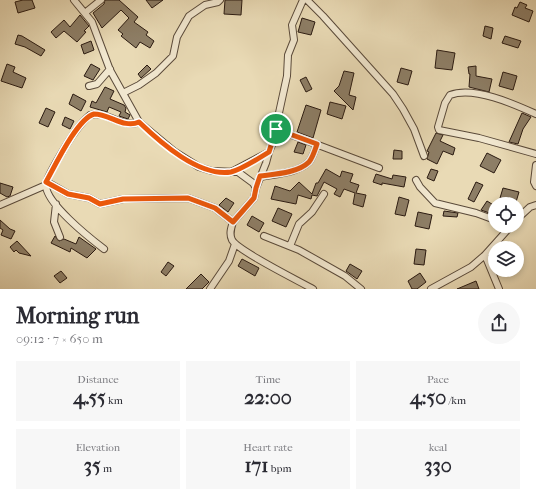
<!DOCTYPE html>
<meta charset="utf-8">
<style>
body{margin:0;font-family:"IM FELL French Canon",serif;background:#f7f7f7;color:#2b2b33;height:100vh;display:flex;flex-direction:column;font-size:15px;white-space:nowrap}
*{box-sizing:border-box;margin:0}
p{font-size:13px;color:#7c7c81}
.icon{flex:none;width:22px;height:22px;fill:none;stroke:currentColor;stroke-width:2;stroke-linecap:round;stroke-linejoin:round}
.map{position:relative;height:289px;overflow:hidden}
.sheet{display:flex;flex-direction:column;background:#fff;flex:1}
.sheet>*{flex:none}
.fabs{position:absolute;left:488px;top:197px;display:grid;gap:8px}
.fabs a{display:grid;place-items:center;width:36px;height:36px;border-radius:50%;background:#fff;box-shadow:0 2px 6px #0003;font-size:20px}
.pin{position:absolute;display:grid;place-items:center;width:34px;height:34px;color:#fff;margin:-17px;border:2px solid #fff;border-radius:50%;box-shadow:0 1px 4px #0007}
.round{display:grid;place-items:center;flex:none;width:42px;height:42px;border-radius:21px;background:#f7f7f7}
.overview{display:flex;align-items:center;justify-content:space-between;height:68px;padding:0 16px}
h1{font-size:22px;font-weight:700;line-height:30px}
.metrics{display:grid;grid-template-columns:repeat(3,1fr);gap:6px;height:68px;padding:4px 16px}
.metrics div{display:grid;align-content:center;border-radius:0px;background:#f7f7f7;text-align:center}
.metrics b{font-size:20px;font-weight:700}
.metrics small{font-size:11px;font-weight:400}
.metrics p{font-size:11px}
.map>svg:first-child{display:block}
</style>
<div class="map">
<svg width="536" height="289" viewBox="0 0 536 289">
<rect width="100%" height="100%" fill="#e9dab5"/>
<filter id="stains"><feTurbulence type="fractalNoise" baseFrequency=".005" numOctaves="4"/><feColorMatrix values="0 0 0 0 .2 0 0 0 0 .09 0 0 0 0 .02 0 0 0 .5 -.17"/></filter>
<radialGradient id="worn" r=".72"><stop offset=".6" stop-color="#630" stop-opacity="0"/><stop offset="1" stop-color="#630" stop-opacity=".3"/></radialGradient>
<path fill="#8d7e66" stroke="#2a1a11" d="M23,0H32L35,8L18,13L15,2Z
M105,0H119L138,17L134,22L148,32L146,35L154,41L150,48L140,42L136,48L121,36L123,34L118,30L129,18L121,10L102,28L93,13L104,4Z
M146,0H163L152,8Z
M225,0H242L241,15L224,14Z
M520,2L527,5L525,8L533,11L529,22L512,15L515,7L517,8Z
M80,15L89,26L84,31L86,32L77,42L64,31L56,38L51,32L64,20L70,27Z
M302,18L315,22L311,35L298,32Z
M485,26L493,28L491,39L483,36Z
M18,35L22,36L45,50L41,56L25,47L15,44Z
M505,36L521,41L518,48L502,43Z
M91,41L94,50L84,54L81,45Z
M437,50L455,53L452,70L435,68Z
M7,64L15,67L13,72L26,78L22,88L1,81Z
M91,64L100,69L93,80L84,76Z
M147,65L151,69L141,78L138,74Z
M476,66V76L492,79L489,92L469,87L470,74H469L468,67Z
M401,68L412,71L408,85L397,82Z
M344,71L354,73L349,95L356,97L353,110L334,91L339,86Z
M503,72L517,76L513,90L499,86Z
M306,77L312,89L306,92L300,80Z
M105,87L114,91L110,99L124,105L126,108L125,112L130,115L128,119L119,116L121,112L109,107L107,112L90,107L92,101L96,103Z
M73,94L86,101L81,111L69,104Z
M330,102L346,106L342,119L327,114Z
M306,105L321,110L313,138L297,132Z
M46,108L55,112L48,127L39,123Z
M522,113L531,117L523,129L518,144L509,142Z
M65,117L74,121L70,129L62,125Z
M436,133L443,135L440,141L455,148L453,155L443,151L437,164L427,159L429,152L427,151Z
M298,142L306,145L303,154L294,152Z
M394,150L402,151V159H393Z
M487,153L501,160L494,173L480,166Z
M326,169L340,177L342,171L353,174L350,182L359,185L356,193L366,195L363,207L353,204L355,193L344,189L340,197L334,194L337,189L324,182L317,196L312,195L311,199L298,195L296,204L271,199L275,186L290,191L299,182L312,194L316,183H318Z
M431,169L438,171L434,181L427,178Z
M376,174L392,179L393,175L406,177L404,187L382,183V185L373,182Z
M476,182L483,185L474,202L468,199Z
M0,183L13,187L10,196L7,197L0,193Z
M503,188L519,192L516,202L500,198Z
M399,197L409,200L405,216L395,214Z
M226,198L234,203L228,212L219,205Z
M487,201L495,206V215L481,210Z
M278,208L292,214L286,227L272,221Z
M444,211L458,213L457,217L443,216Z
M418,212L432,215L429,229L415,226Z
M252,216L264,223L259,232L247,225Z
M0,220L10,229L15,231L11,239L1,235L3,230L0,228Z
M55,236L59,241L64,239L76,244L79,237L96,249L87,258L71,248L70,252L51,243Z
M17,241L31,256L19,253L16,250L14,252L10,247Z
M416,249L426,250L424,265L414,264Z
M242,259L259,268L255,276L238,266Z
M168,262L174,266L166,276L161,272Z
M350,264L362,271L357,279L346,271Z
M61,271L67,278L60,283L54,276Z
M420,273L426,282L417,289H412L408,281Z
M201,274L209,282L202,289H186Z
M476,281L479,289H457Z"/>
<g fill="none" stroke-linecap="round" stroke-linejoin="round">
<g stroke="#5a4a3a" stroke-width="8">
<path id="minor" d="M74,0L92,22L110,70L139,122L175,152L199,167L212,171L238,172L253,183L256,188L254,198L233,222C231,228 229,234 232,240C238,251 299,281 313,289
M307,0L323,16L393,94L403,109L414,129L424,156
M86,12L101,0
M89,86L97,84L110,69
M123,93L139,85L156,73L173,56L177,37L189,16L205,5L218,2L220,0
M536,114C514,104 474,86 450,95L445,103L438,127L439,130L479,138L536,154
M276,129L379,168
M536,165L534,182L536,186
M231,172L269,152L272,145L287,76L288,55L294,40L292,25L303,0
M260,177C275,174 298,173 309,162C313,157 315,150 317,144
M416,180L420,187L435,203L476,213L495,220
M47,182L68,194L89,198L100,204L123,199L188,198L215,208L233,222
M256,188L266,163L269,152
M56,204L54,222L60,237
M0,205L46,185
M517,219L530,207L536,205
M264,236L299,250L345,276L361,289
M290,246L299,224L312,212L324,194
M104,249C91,239 44,202 46,184C47,177 57,161 61,154C69,140 78,125 90,115C107,110 122,129 139,122
M485,255L499,289
M210,289L229,261L235,244
M431,289L471,267L485,255L511,226"/>
</g>
<use href="#minor" stroke="#f1e7cf" stroke-width="6"/>
</g>
<g fill="none" stroke-linecap="round" stroke-linejoin="round">
<g stroke="#fff" stroke-width="8">
<path id="route" d="M94,114C110,114 124,129 139,122C161,143 199,177 231,172C239,170 261,157 269,152L276,129L317,144C315,150 313,157 309,162C298,173 275,174 260,176L256,188L254,198L233,222L215,208L188,198L123,199L100,204L89,198L68,194L46,182C55,166 77,119 94,114Z"/>
</g>
<use href="#route" stroke="#ea580c" stroke-width="5"/>
</g>
<rect width="100%" height="100%" filter="url(#stains)"/>
<rect width="100%" height="100%" fill="url(#worn)"/>
</svg>
<div class="fabs">
<a><svg class="icon" aria-label="locate" viewBox="0 0 24 24"><circle cx="12" cy="12" r="6"/><path d="M12 2v4M12 18v4M2 12h4M18 12h4"/></svg></a>
<a><svg class="icon" aria-label="layers" viewBox="0 0 24 24"><path d="M12 4l9 5-9 5-9-5zM3 14l9 5 9-5"/></svg></a>
</div>
<div class="pin" style="left:276px;top:129px;background:#1e9e55"><svg class="icon" aria-label="arrive" viewBox="0 0 24 24"><path d="M6 21V4h12l-3 4 3 4H6"/></svg></div>
</div>
<section class="sheet">
<div class="overview"><div><h1>Morning run</h1><p>09:12 · 7 × 650 m</p></div><a class="round"><svg class="icon" aria-label="share" viewBox="0 0 24 24"><path d="M12 15V3M7 8l5-5 5 5M5 13v7h14v-7"/></svg></a></div>
<div class="metrics">
<div><p>Distance</p><b>4.55<small> km</small></b></div>
<div><p>Time</p><b>22:00</b></div>
<div><p>Pace</p><b>4:50<small> /km</small></b></div>
</div>
<div class="metrics">
<div><p>Elevation</p><b>35<small> m</small></b></div>
<div><p>Heart rate</p><b>171<small> bpm</small></b></div>
<div><p>kcal</p><b>330</b></div>
</div>
</section>
